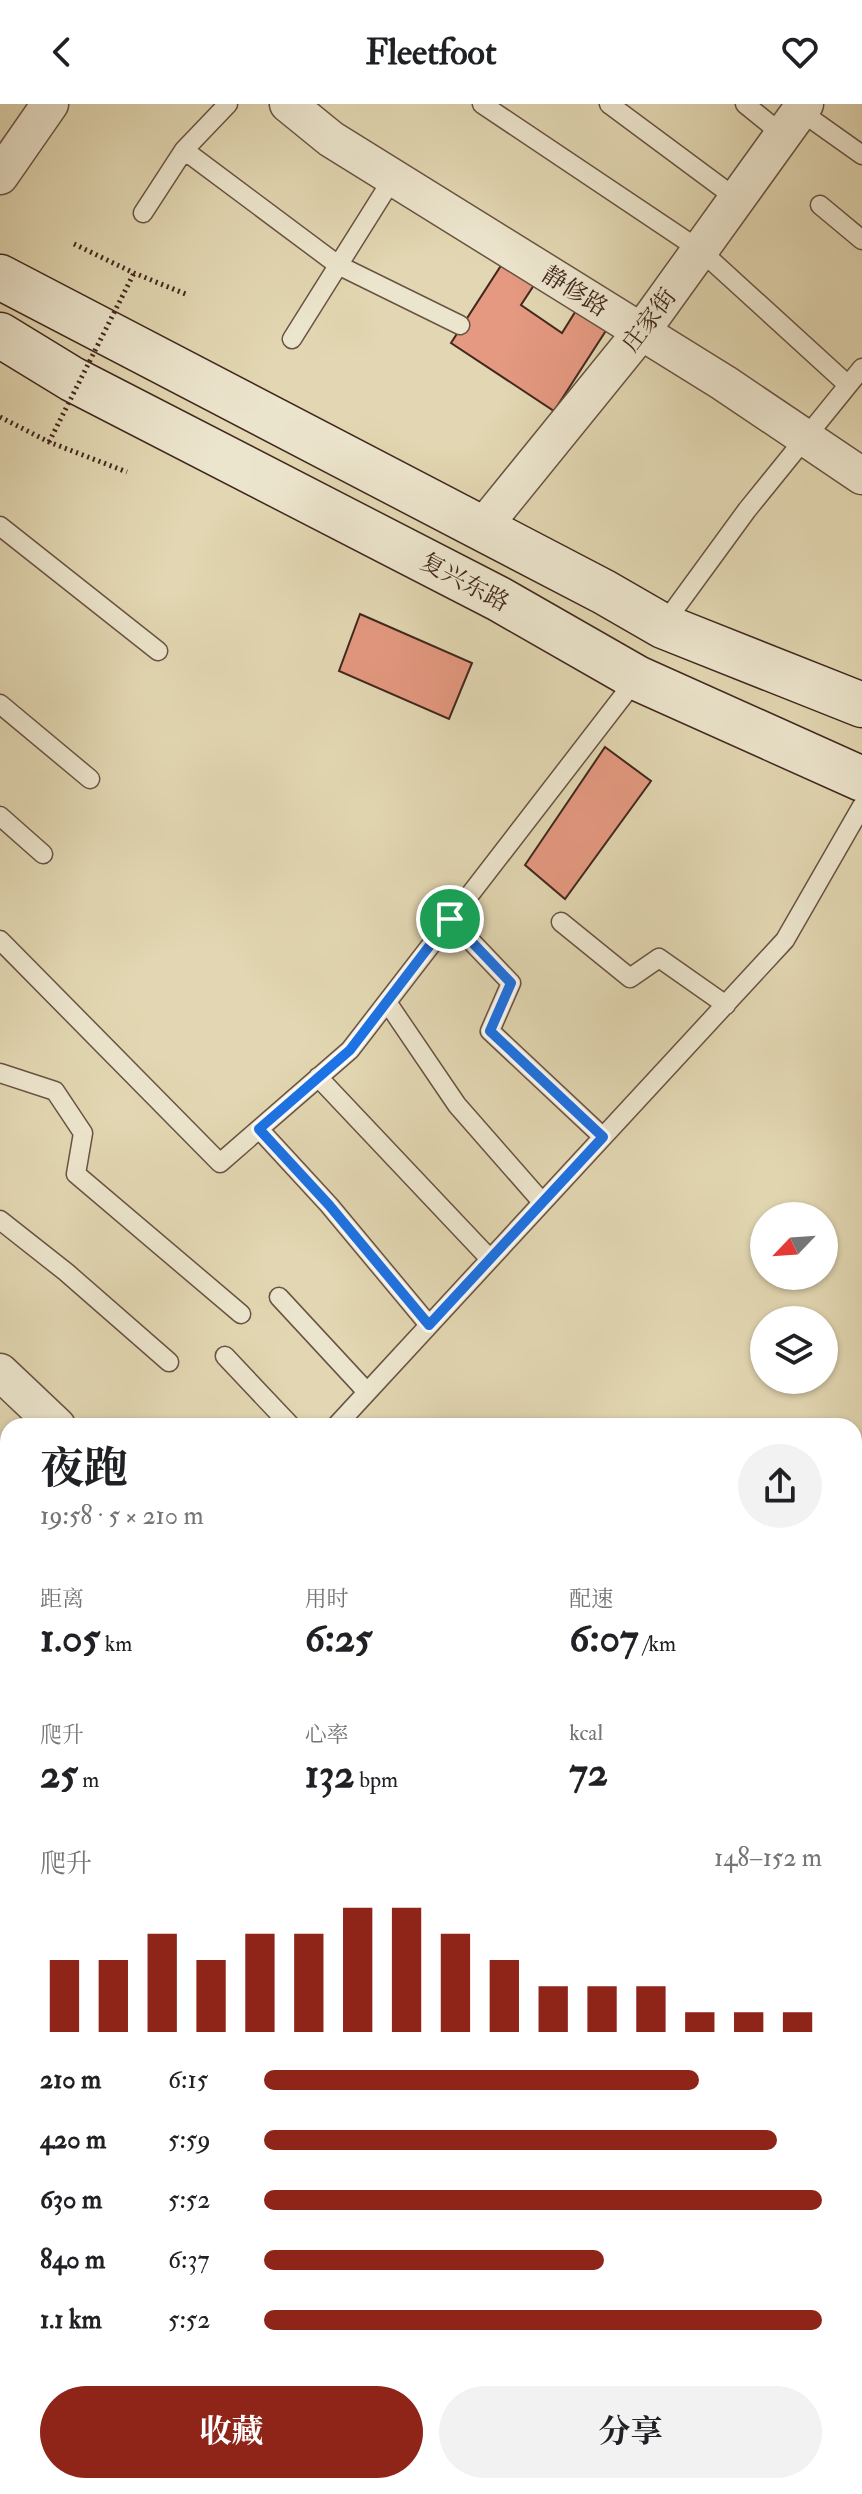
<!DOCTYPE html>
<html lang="zh">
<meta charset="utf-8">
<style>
body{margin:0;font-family:"IM FELL Double Pica","Noto Serif SC",serif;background:#f2f2f2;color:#202124;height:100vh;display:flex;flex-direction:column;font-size:30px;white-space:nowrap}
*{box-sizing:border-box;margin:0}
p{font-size:26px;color:#757577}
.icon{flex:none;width:44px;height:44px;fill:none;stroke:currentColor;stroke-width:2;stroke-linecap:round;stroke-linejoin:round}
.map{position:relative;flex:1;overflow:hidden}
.side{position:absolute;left:0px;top:1314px;width:862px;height:1076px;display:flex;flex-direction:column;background:#fff;border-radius:24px 24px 0 0;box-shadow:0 2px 6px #0004}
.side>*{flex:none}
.needle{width:52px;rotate:245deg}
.controls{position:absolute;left:750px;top:1098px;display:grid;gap:16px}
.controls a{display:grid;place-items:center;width:88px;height:88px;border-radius:50%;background:#fff;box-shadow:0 2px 6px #0004;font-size:40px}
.pin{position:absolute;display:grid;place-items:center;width:68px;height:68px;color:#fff;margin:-34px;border:4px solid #fff;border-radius:50%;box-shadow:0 2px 8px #0007}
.round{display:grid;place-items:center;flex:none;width:84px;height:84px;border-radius:42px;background:#f2f2f2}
.summary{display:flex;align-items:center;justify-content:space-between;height:136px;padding:0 40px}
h1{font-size:44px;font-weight:700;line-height:60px}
.figures{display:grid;grid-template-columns:repeat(3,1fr);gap:12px;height:136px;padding:8px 40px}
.figures div{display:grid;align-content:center}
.figures b{font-size:40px;font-weight:700}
.figures small{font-size:22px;font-weight:400}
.figures p{font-size:22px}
.chart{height:224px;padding:16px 40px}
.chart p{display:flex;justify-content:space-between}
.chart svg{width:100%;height:144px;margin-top:8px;stroke:#8f2418;stroke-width:6}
.action{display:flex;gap:16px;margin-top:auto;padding:16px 40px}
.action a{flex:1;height:92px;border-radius:48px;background:#8f2418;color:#fff;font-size:32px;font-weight:700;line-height:92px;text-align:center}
.action a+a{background:#f2f2f2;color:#202124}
ul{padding:0 40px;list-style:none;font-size:26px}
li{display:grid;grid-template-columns:128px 96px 1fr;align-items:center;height:60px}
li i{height:20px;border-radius:10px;background:#8f2418}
header{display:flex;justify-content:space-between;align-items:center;height:104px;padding:0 40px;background:#fff;font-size:36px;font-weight:700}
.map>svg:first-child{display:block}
</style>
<header><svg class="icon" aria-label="back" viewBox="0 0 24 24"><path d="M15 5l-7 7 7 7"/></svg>Fleetfoot<svg class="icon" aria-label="heart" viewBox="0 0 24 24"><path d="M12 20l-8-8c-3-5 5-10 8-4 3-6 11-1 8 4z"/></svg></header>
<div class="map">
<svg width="862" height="2390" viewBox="0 0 862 2390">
<rect width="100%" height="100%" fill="#e2d7b2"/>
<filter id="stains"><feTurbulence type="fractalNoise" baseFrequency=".0025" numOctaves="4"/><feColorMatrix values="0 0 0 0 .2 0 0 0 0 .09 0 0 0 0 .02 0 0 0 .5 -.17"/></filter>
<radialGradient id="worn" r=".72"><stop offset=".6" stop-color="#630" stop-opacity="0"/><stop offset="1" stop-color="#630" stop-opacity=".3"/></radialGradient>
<path fill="#adbf91" stroke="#777358" stroke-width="2" d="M862,1678V1851L854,1844V1687Z
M91,2382H310L300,2390H82Z"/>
<path fill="#e49980" stroke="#41271e" stroke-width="2" d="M504,157L536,178L521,201L562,229L577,205L607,225L554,307L451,239Z
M360,510L472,559L449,615L339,567Z
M605,643L651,677L565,795L525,761Z
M544,2382H623L630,2390H535Z"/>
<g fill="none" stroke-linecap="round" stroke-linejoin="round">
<g stroke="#695343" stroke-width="21">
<path id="service" d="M482,0L700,146L848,281
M609,0L737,95
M745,0L783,31
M800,7L862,51
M184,46L338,161L460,221
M820,101L862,136
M143,109L184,46L228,0
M292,235L393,74
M0,422L158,547
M663,521L747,406L862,264
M0,600L90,675
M0,712L43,750
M450,815L511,879L490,927L603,1033
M561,818L630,874L659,854L726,901
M0,836L220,1059L350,946L637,574
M387,898L457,1001L542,1098
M0,969L55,987L83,1029L76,1070L241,1210
M318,973L490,1155
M259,1025L329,1101L429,1221
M0,1116L66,1168L169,1258
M279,1193L367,1288
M225,1252L291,1322
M336,1322L785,836L862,702"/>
</g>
<g stroke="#695343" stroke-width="39">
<path id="minor" d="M288,0L331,35L724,279L862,372
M0,72L50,0
M482,424L641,228L805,0
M0,1268L57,1322
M0,1520L8,1512
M0,1856L8,1861
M709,2382L718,2390"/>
</g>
<g stroke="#695343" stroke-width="47">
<path id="tertiary" d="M854,1985L862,1977
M412,2390L422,2382"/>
</g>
<g stroke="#41271e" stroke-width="47">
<path id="secondary" d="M0,173L604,488L663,522L862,601
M0,231L72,275L499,495L637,574L862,675"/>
</g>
<path stroke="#41271e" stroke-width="5" stroke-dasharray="2 4" stroke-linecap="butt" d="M74,140L134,169L188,191
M0,313L49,338L127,368"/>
<use href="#service" stroke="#ece5cd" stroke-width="18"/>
<use href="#minor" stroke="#ece5cd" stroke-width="36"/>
<use href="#tertiary" stroke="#ece5cd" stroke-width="44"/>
<use href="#secondary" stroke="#ece5cd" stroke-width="44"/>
<path stroke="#41271e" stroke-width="5" stroke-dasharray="2 4" stroke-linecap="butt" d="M49,338L134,169"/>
</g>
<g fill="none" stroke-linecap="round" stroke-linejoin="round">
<g stroke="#fff" stroke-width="16">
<path id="route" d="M450,815L511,879L490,927L603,1033L429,1221L329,1101L259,1025L350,946Z"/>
</g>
<use href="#route" stroke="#1a73e8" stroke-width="10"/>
</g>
<g text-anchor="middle" stroke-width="8" stroke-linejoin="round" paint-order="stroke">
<g font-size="24" fill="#41271e" stroke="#ece5cd">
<text transform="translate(575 187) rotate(32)" y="8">静修路</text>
<text transform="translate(649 216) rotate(-53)" y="8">庄家街</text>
<text transform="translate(465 478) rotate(28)" y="8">复兴东路</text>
</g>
</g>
<rect width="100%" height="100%" filter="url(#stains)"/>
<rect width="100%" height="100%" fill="url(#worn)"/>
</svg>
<div class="controls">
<a><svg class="needle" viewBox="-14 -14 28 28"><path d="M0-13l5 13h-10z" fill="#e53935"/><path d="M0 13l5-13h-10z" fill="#757577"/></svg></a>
<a><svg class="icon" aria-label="layers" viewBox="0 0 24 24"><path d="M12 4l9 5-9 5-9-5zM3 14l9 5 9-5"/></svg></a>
</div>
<div class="pin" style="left:450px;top:815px;background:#1e9e55"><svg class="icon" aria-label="arrive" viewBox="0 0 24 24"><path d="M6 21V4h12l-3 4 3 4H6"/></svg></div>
<section class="side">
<div class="summary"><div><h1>夜跑</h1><p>19:58 · 5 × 210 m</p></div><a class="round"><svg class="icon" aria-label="share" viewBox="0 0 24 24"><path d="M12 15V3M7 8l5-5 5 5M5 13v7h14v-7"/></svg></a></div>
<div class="figures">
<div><p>距离</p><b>1.05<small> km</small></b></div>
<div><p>用时</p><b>6:25</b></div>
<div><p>配速</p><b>6:07<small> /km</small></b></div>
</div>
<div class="figures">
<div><p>爬升</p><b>25<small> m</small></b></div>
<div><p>心率</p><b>132<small> bpm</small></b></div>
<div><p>kcal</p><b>72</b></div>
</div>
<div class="chart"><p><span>爬升</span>148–152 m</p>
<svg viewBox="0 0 160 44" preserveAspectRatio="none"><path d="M5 44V22M15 44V22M25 44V14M35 44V22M45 44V14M55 44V14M65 44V6M75 44V6M85 44V14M95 44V22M105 44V30M115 44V30M125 44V30M135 44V38M145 44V38M155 44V38"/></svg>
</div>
<ul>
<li><b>210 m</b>6:15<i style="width:78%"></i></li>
<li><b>420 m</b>5:59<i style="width:92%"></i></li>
<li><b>630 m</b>5:52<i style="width:100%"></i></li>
<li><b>840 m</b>6:37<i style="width:61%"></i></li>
<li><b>1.1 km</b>5:52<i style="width:100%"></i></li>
</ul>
<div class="action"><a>收藏</a><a>分享</a></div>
</section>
</div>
